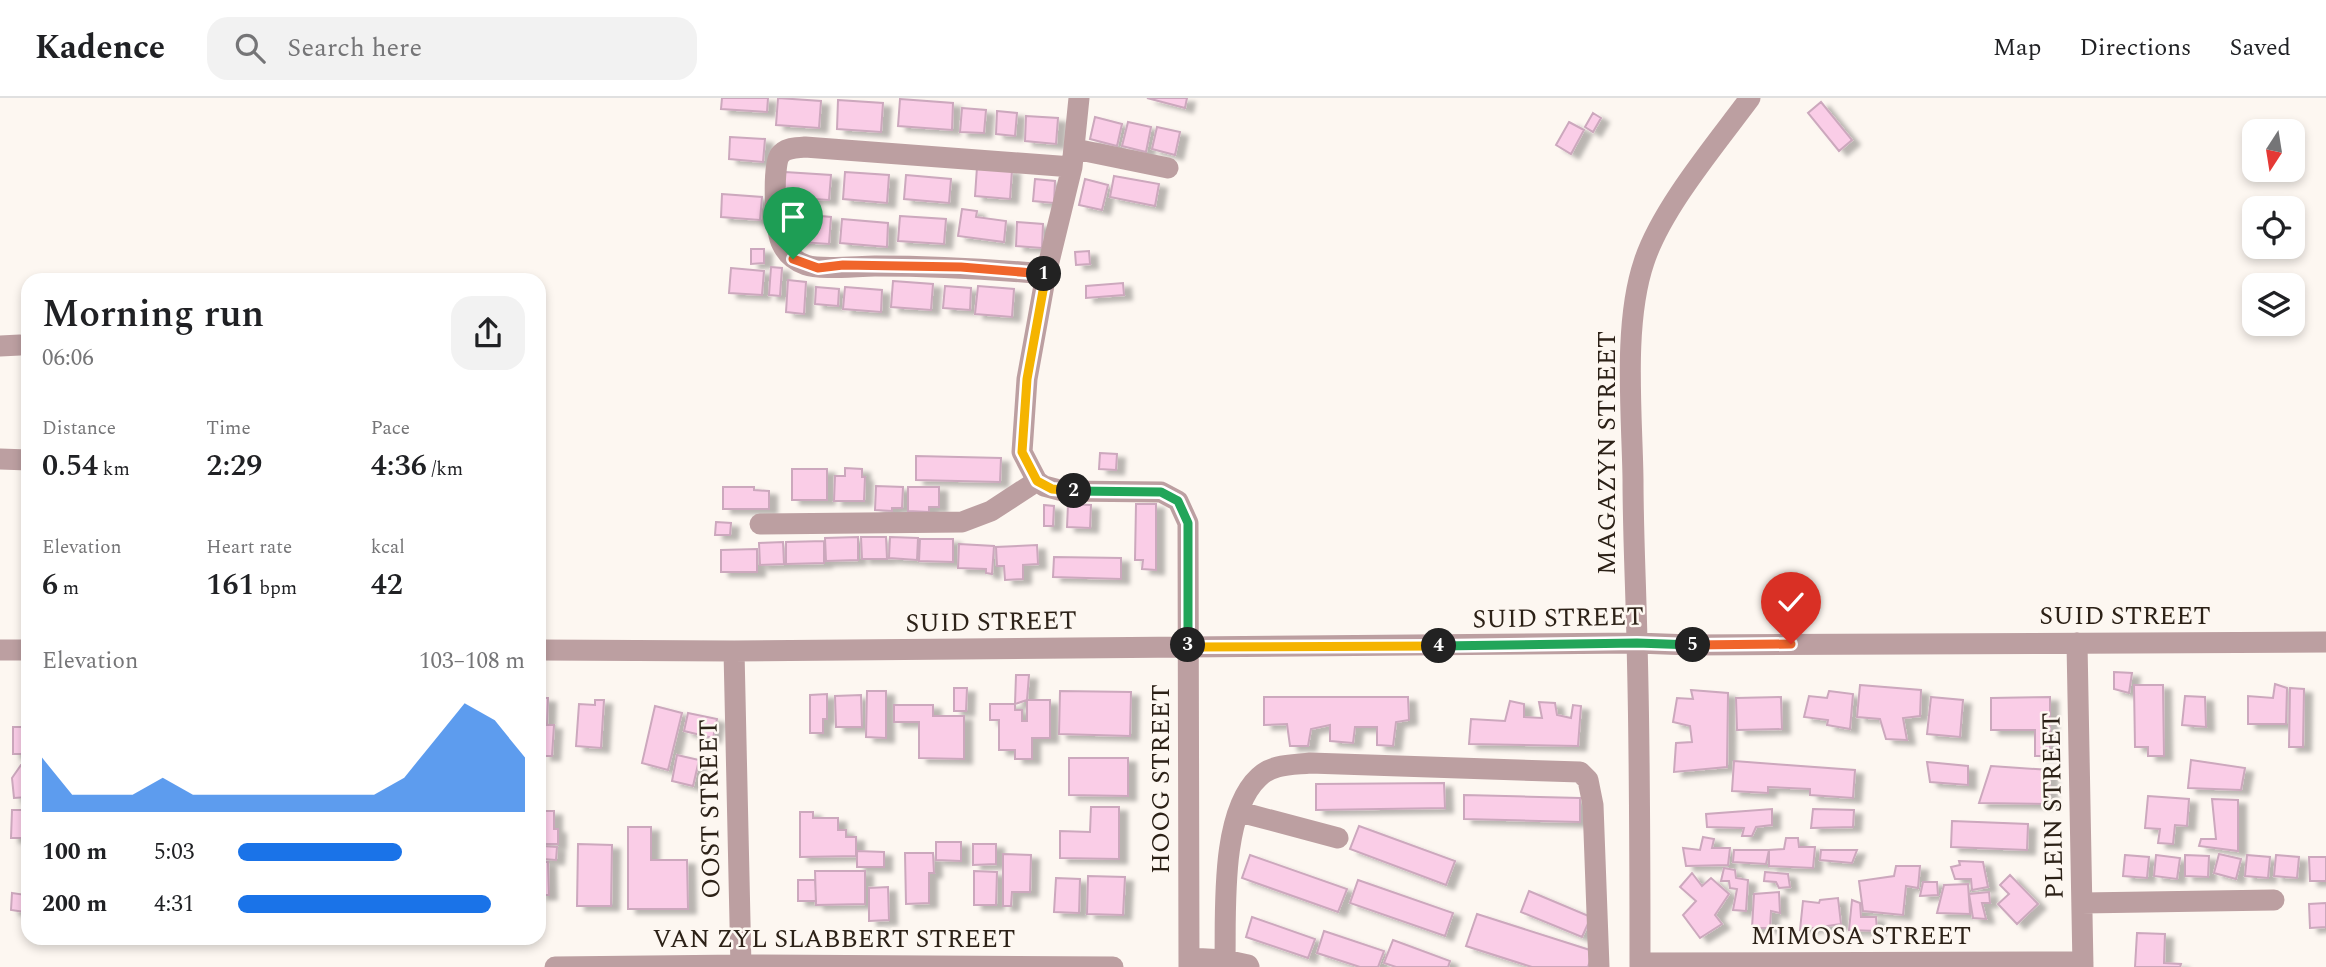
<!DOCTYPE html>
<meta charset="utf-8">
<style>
body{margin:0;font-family:Spectral,serif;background:#f2f2f2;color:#202124;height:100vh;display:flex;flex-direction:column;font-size:26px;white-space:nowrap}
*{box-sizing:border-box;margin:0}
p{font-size:23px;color:#757577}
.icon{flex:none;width:38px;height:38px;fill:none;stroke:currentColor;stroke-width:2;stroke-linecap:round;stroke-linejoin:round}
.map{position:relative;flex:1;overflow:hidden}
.drawer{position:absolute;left:21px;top:175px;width:525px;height:672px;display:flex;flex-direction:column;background:#fff;border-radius:21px;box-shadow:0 4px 10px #0003}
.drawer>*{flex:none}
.needle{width:46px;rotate:192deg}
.tools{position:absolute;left:2242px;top:21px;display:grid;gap:14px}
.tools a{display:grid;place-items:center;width:63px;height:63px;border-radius:14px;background:#fff;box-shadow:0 4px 10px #0003;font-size:35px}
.pin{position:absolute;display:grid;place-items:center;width:60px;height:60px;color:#fff;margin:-72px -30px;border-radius:50% 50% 50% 0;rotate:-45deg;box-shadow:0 0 7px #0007}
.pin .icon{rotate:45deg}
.km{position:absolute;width:35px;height:35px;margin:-18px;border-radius:50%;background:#222;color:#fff;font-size:19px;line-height:35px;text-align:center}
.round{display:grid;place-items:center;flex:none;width:74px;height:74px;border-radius:21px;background:#f2f2f2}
.overview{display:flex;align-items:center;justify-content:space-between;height:119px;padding:0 21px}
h1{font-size:38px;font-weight:600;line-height:52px}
.stats{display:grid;grid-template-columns:repeat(3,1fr);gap:10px;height:119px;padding:7px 21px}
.stats div{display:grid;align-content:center}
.stats b{font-size:30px;font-weight:600}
.stats small{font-size:19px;font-weight:400}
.stats p{font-size:19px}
.chart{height:196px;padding:14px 21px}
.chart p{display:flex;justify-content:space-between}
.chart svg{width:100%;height:126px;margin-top:7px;fill:#1a73e8;opacity:.7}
ul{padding:0 21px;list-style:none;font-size:23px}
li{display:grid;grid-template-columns:112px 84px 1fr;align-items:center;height:52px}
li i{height:18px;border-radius:9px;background:#1a73e8}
header{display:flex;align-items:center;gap:42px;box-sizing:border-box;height:98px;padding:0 35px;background:#fff;border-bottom:2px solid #e0e0e0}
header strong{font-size:33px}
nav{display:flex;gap:38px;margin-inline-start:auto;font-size:24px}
.search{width:490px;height:63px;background:#f2f2f2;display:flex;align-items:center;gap:18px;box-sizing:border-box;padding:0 24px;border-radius:21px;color:#757577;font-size:26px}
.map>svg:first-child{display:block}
</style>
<header>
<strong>Kadence</strong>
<div class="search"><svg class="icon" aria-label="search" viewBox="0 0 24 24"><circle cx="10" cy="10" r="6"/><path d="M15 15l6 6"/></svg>Search here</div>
<nav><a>Map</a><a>Directions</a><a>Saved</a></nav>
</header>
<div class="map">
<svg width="2326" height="869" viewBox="0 0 2326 869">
<defs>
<filter id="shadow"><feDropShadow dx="8" dy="4.5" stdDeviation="2" flood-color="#0004"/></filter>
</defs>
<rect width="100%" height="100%" fill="#fdf7f1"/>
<path fill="#facde7" stroke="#cca8bd" stroke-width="2" filter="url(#shadow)" d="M722,0H768L767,14L721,11Z
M778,0L821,3L819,30L776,27Z
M1147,0H1187L1185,10Z
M900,1L953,5L952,32L898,28Z
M838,2L883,5L881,34L837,31Z
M1821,4L1852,42L1839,53L1808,15Z
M962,10L986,12L984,35L960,34Z
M997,13L1017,15L1015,38L996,36Z
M1593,15L1601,20L1593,34L1585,29Z
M1026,18L1058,20L1056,46L1025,43Z
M1095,19L1122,26L1117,48L1090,41Z
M1128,24L1151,29L1146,54L1122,48Z
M1569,24L1584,32L1571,56L1556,47Z
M1157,29L1180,34L1175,57L1152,51Z
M730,39L765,41L763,64L729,61Z
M977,69L1012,72L1010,101L975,98Z
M785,74L831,77L829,102L783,99Z
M845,74L889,77L887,105L843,101Z
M906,77L951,81L949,105L904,101Z
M1114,78L1159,86L1155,108L1110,99Z
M1035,81L1055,83L1054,105L1033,103Z
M1085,81L1108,87L1102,112L1079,107Z
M722,96L762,99L760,122L721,119Z
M962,111L977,113L976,119L1006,123L1004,144L958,138Z
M788,115L831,119L829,146L786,143Z
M900,118L946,121L944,146L898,143Z
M842,121L888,125L887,149L840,145Z
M1017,124L1043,126L1042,150L1016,148Z
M751,151H764V165L751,166Z
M1089,153L1090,166L1076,167L1075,154Z
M771,169L782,170L780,198L769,197Z
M731,170L764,173L762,197L729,195Z
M788,182L806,184L804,216L786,214Z
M893,183L933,186L931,212L891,209Z
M1123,185L1124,197L1086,200V188Z
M945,188L971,190L970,212L943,210Z
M978,188L1014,191L1012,219L975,216Z
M816,189L839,191L838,208L815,206Z
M845,189L882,192L881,214L843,211Z
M1100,355L1117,356L1116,372L1099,371Z
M916,358L1001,360L1000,384L916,382Z
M845,370L862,371V379H865L864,403H834L835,378H845Z
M792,371H827V402H792Z
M876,388L903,389L902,410H892V413L875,412Z
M723,389H754V392L769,393V411H723Z
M908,389H939V409H929V414L908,413Z
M1068,406L1091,407L1090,430L1067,429Z
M1136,406H1156V472L1142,471L1143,462H1135Z
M1044,407L1054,408L1053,428H1044Z
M716,424L731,425L730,437H715Z
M858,439V462L826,463L825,440Z
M861,439H886L887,461H862Z
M890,439L918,440L917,462L889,460Z
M920,441H953V464L919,463Z
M824,443V465L786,466V444Z
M783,444L784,466L760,467L759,445Z
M959,446L994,448L992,476L986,475V471L958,470Z
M1037,447L1038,466L1023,467V481L1005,482L1004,468H997L996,449Z
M757,451V474H721V452Z
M1054,459L1121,460V481L1053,479Z
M2114,574L2132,575L2129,595L2114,591Z
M1016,577H1029L1027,602L1015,606Z
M2275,586L2287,590L2286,626H2248V598L2273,600Z
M1860,587L1921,592L1920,618L1903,620L1907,642L1886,641L1880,621L1857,619Z
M2134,587H2163L2164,658H2148V649H2135Z
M954,590H967L966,613H954Z
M2290,590L2304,591L2303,649H2289Z
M1691,592L1728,595L1727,669L1674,674L1676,645L1692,644L1690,628L1673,624L1677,600L1693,601Z
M867,593H886V640L866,639Z
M1060,593L1131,594L1130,638L1059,636Z
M1829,593L1853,596L1850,631L1827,627L1828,622L1804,619L1809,598L1827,600Z
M827,596V621H823V635H810V597Z
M861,597L862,629H836L835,598Z
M2185,598L2205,599L2206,629L2182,627Z
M1264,599H1408L1409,622L1396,624L1393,648L1377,647V629H1355L1353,645L1330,643V627L1311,631L1308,648H1290L1287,626L1264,627Z
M1781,599L1782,631L1737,632L1736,600Z
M1931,599L1963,602L1960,639L1927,636Z
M2050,599V658H2035V632H1991V600Z
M539,600H548L547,627H554L552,658H543V650L539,649Z
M595,602H604L601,650L576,648L579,606L595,607Z
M1027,602H1050V640H1032V661H1015V652H999V622H990V606H1015V612H1022V623H1027Z
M1510,603L1524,606V619L1542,620L1539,604L1555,605L1557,617L1571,620L1573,607L1581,608L1578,648L1469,646L1471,621L1505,623Z
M894,607H933V618H964V661L919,660V624H894Z
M655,608L682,615L668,672L642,665Z
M688,615L717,621L713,640L684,633Z
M13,629H24V656H13Z
M677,657L699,662L693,688L672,683Z
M1069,660H1128V698L1069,697Z
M2191,662L2245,670L2241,692L2188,690Z
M1734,663L1855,672L1853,700L1810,697V691L1768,689V695L1732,693Z
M1927,664L1968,668V687L1930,684Z
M21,667H28V699L14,700L12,680Z
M1991,668L2050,672L2049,706L1979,705Z
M1444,685L1445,710L1316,712V686Z
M1464,697L1580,700V724L1464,721Z
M2148,698L2189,701L2187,728L2175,727L2173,746L2158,745L2160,731L2145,730Z
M2212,701L2238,702V753L2199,748L2201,741H2216Z
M1091,709H1119V761L1060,760V733L1090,734Z
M1772,711V727L1756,729L1752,738H1742L1744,730L1707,729L1706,716Z
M1813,711L1854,712L1853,729L1811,730Z
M12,712H28V740H11Z
M544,713H554V731H558V746H540V731H544Z
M800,714H813V720H838V732H846V739H856V758L800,759Z
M1952,723L2028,726L2027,752L1951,749Z
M1359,728L1455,763L1446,787L1350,751Z
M628,729H651V762H687L688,811H628Z
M1703,739L1714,741L1712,750H1730L1728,767L1686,768L1683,750L1700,752Z
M1786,740H1798L1799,749H1815L1813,770L1769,768V752L1784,751Z
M936,744H961V763L936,762Z
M578,746L612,747L611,808H577Z
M973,746H996V766L973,767Z
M539,747L540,764H548L549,797H539Z
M543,748L557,749L556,762L542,761Z
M1734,752H1769L1766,766L1733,764Z
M1821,752H1857L1852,765L1820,762Z
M857,753L884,754V769H857Z
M905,755H933L934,775H929V805L906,806Z
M1003,756L1031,757L1030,794H1012L1011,808H1003Z
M2219,756L2241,761L2236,781L2214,775Z
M1250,757L1347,791L1338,814L1242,780Z
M2125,757L2149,759L2147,780L2123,778Z
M2156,757L2180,760L2177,781L2154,778Z
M2185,757L2209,758L2208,779L2185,778Z
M2247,757L2270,759L2268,780L2245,778Z
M2276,757L2299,759L2297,780L2274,778Z
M2309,759H2326V783H2310Z
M1959,763L1983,764L1988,789L1972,792L1971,781H1955L1951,769L1960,767Z
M1896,768H1920L1918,790L1906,788L1903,817L1863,813L1859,783L1894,778Z
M1724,770L1735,772L1736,780L1748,782L1746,813L1733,812L1737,791L1730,790L1729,783H1721Z
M815,773H865V806L816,807Z
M974,773L997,774L996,807H974Z
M1765,774L1788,776L1790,789L1779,790L1776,784L1764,783Z
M1692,775L1702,788L1711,780L1729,796L1715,817L1722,826L1700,840L1683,817L1696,803L1680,789Z
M2010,777L2038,806L2017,826L1998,806L2009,796L2000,787Z
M1088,778L1125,779L1123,817L1087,816Z
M1056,780L1080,781L1079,815L1054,814Z
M798,782H815L816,803H798Z
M1358,782L1453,815L1445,838L1350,805Z
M1923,784H1937L1938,797L1920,798Z
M1968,786L1970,816L1937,815L1944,787Z
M888,789L889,822L869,823V790Z
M1529,793L1591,819L1582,839L1521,814Z
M1779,794L1780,815L1771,813L1770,830H1752L1754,796Z
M1989,794L1990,805H1982L1986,821L1973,820L1969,796Z
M12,795L26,797L25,814L11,812Z
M1838,800L1841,826L1800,832L1803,803L1819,805L1820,802Z
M1852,802L1860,805L1861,819H1876L1877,833L1849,832Z
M2326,805V829L2310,830L2309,806Z
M1477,816L1593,853L1588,869H1532L1466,848Z
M1252,819L1315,841L1308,860L1246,839Z
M1324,833L1384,853L1378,869H1360L1317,855Z
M2137,835L2165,836L2164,865L2181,866L2180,869H2135Z
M1393,842L1450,863L1448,869H1396L1384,865Z"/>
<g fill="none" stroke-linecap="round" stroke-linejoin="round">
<path stroke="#bc9fa1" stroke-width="21" d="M1079,0L1072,69L1046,176L1027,281L1022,354L1037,383L1044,388L1063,393L1161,394L1178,403L1188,425L1189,869
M1075,51L1168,70
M1046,176C989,171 932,168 875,168C858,168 819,172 806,167C795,163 787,157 782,146C775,135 772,68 780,57C786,49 796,50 805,49L1072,69
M0,248L20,247
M0,361L28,362
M760,426L962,424L991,413L1037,383
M2077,545L2083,869
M0,552H28
M539,552L734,553L1637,545L1691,547L2326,544
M734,553L741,869
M1240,714L1338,740
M2082,805L2274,802
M1189,860L1225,862L1248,867L1249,869
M1225,862C1226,813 1220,715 1259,679C1272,666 1292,667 1310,665L1580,674L1588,682L1593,707L1599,869
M1640,865L2083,864
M555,869L741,867L1113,869
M1640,869C1640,761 1640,653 1637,545C1636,490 1633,436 1633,381C1632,315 1623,226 1644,164C1661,111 1716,46 1750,0"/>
</g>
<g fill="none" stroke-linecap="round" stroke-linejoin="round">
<g stroke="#fff" stroke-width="14">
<path id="split-1" d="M793,161L818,170L843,167L961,169L1044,176"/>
</g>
<g stroke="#fff" stroke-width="14">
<path id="split-2" d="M1044,176H1046L1027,281L1022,354L1037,383L1052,391L1074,393"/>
</g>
<g stroke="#fff" stroke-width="14">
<path id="split-3" d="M1074,393L1161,394L1178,403L1188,425V547"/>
</g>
<g stroke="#fff" stroke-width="14">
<path id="split-4" d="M1188,547V549L1439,548"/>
</g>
<g stroke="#fff" stroke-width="14">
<path id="split-5" d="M1439,548L1637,545L1693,547"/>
</g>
<g stroke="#fff" stroke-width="14">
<path id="split-6" d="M1693,547L1791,546"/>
</g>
<use href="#split-1" stroke="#f0652b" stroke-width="9"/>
<use href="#split-2" stroke="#f5b400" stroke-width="9"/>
<use href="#split-3" stroke="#22a559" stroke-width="9"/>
<use href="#split-4" stroke="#f5b400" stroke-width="9"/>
<use href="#split-5" stroke="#22a559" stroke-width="9"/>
<use href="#split-6" stroke="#f0652b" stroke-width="9"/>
</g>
<g text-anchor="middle" stroke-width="5" stroke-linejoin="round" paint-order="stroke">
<g font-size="26" fill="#2c2117" stroke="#fdf7f1">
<text transform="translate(1606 355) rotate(-90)" y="9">MAGAZYN STREET</text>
<text x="2125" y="526">SUID STREET</text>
<text transform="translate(1558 519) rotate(-1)" y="9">SUID STREET</text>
<text transform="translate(991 523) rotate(-1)" y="9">SUID STREET</text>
<text transform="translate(1160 681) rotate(-90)" y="9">HOOG STREET</text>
<text transform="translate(2052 708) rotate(-91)" y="9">PLEIN STREET</text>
<text transform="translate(709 711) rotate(-91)" y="9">OOST STREET</text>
<text x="1861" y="846">MIMOSA STREET</text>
<text x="834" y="849">VAN ZYL SLABBERT STREET</text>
</g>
</g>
</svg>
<div class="tools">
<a><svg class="needle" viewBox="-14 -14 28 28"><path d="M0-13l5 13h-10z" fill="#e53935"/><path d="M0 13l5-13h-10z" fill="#757577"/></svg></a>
<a><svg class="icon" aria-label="locate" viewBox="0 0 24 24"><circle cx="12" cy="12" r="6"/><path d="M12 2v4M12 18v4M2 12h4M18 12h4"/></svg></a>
<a><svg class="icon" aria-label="layers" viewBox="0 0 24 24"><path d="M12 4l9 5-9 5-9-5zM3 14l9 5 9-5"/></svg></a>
</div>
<div class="pin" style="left:793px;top:161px;background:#1e9e55"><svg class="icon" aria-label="arrive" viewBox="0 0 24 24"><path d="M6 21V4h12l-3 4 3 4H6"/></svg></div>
<div class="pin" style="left:1791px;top:546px;background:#d93025"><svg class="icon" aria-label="check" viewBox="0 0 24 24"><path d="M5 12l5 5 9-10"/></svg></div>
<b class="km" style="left:1044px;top:176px">1</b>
<b class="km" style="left:1074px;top:393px">2</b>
<b class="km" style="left:1188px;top:547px">3</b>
<b class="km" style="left:1439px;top:548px">4</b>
<b class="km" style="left:1693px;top:547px">5</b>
<section class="drawer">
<div class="overview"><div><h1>Morning run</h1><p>06:06</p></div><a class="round"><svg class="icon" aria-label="share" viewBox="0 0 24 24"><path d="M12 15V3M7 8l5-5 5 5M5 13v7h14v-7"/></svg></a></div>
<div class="stats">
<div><p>Distance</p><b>0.54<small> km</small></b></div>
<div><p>Time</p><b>2:29</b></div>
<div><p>Pace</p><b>4:36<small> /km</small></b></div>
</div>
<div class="stats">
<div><p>Elevation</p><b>6<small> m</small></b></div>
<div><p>Heart rate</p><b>161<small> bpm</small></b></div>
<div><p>kcal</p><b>42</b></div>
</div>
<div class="chart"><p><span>Elevation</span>103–108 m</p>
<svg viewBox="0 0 160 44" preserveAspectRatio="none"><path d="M0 44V25L10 38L20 38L30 38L40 32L50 38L60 38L70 38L80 38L90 38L100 38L110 38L120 32L130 19L140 6L150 12L160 25V44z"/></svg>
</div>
<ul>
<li><b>100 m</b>5:03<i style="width:57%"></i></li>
<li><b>200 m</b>4:31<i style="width:88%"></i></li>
</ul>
</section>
</div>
